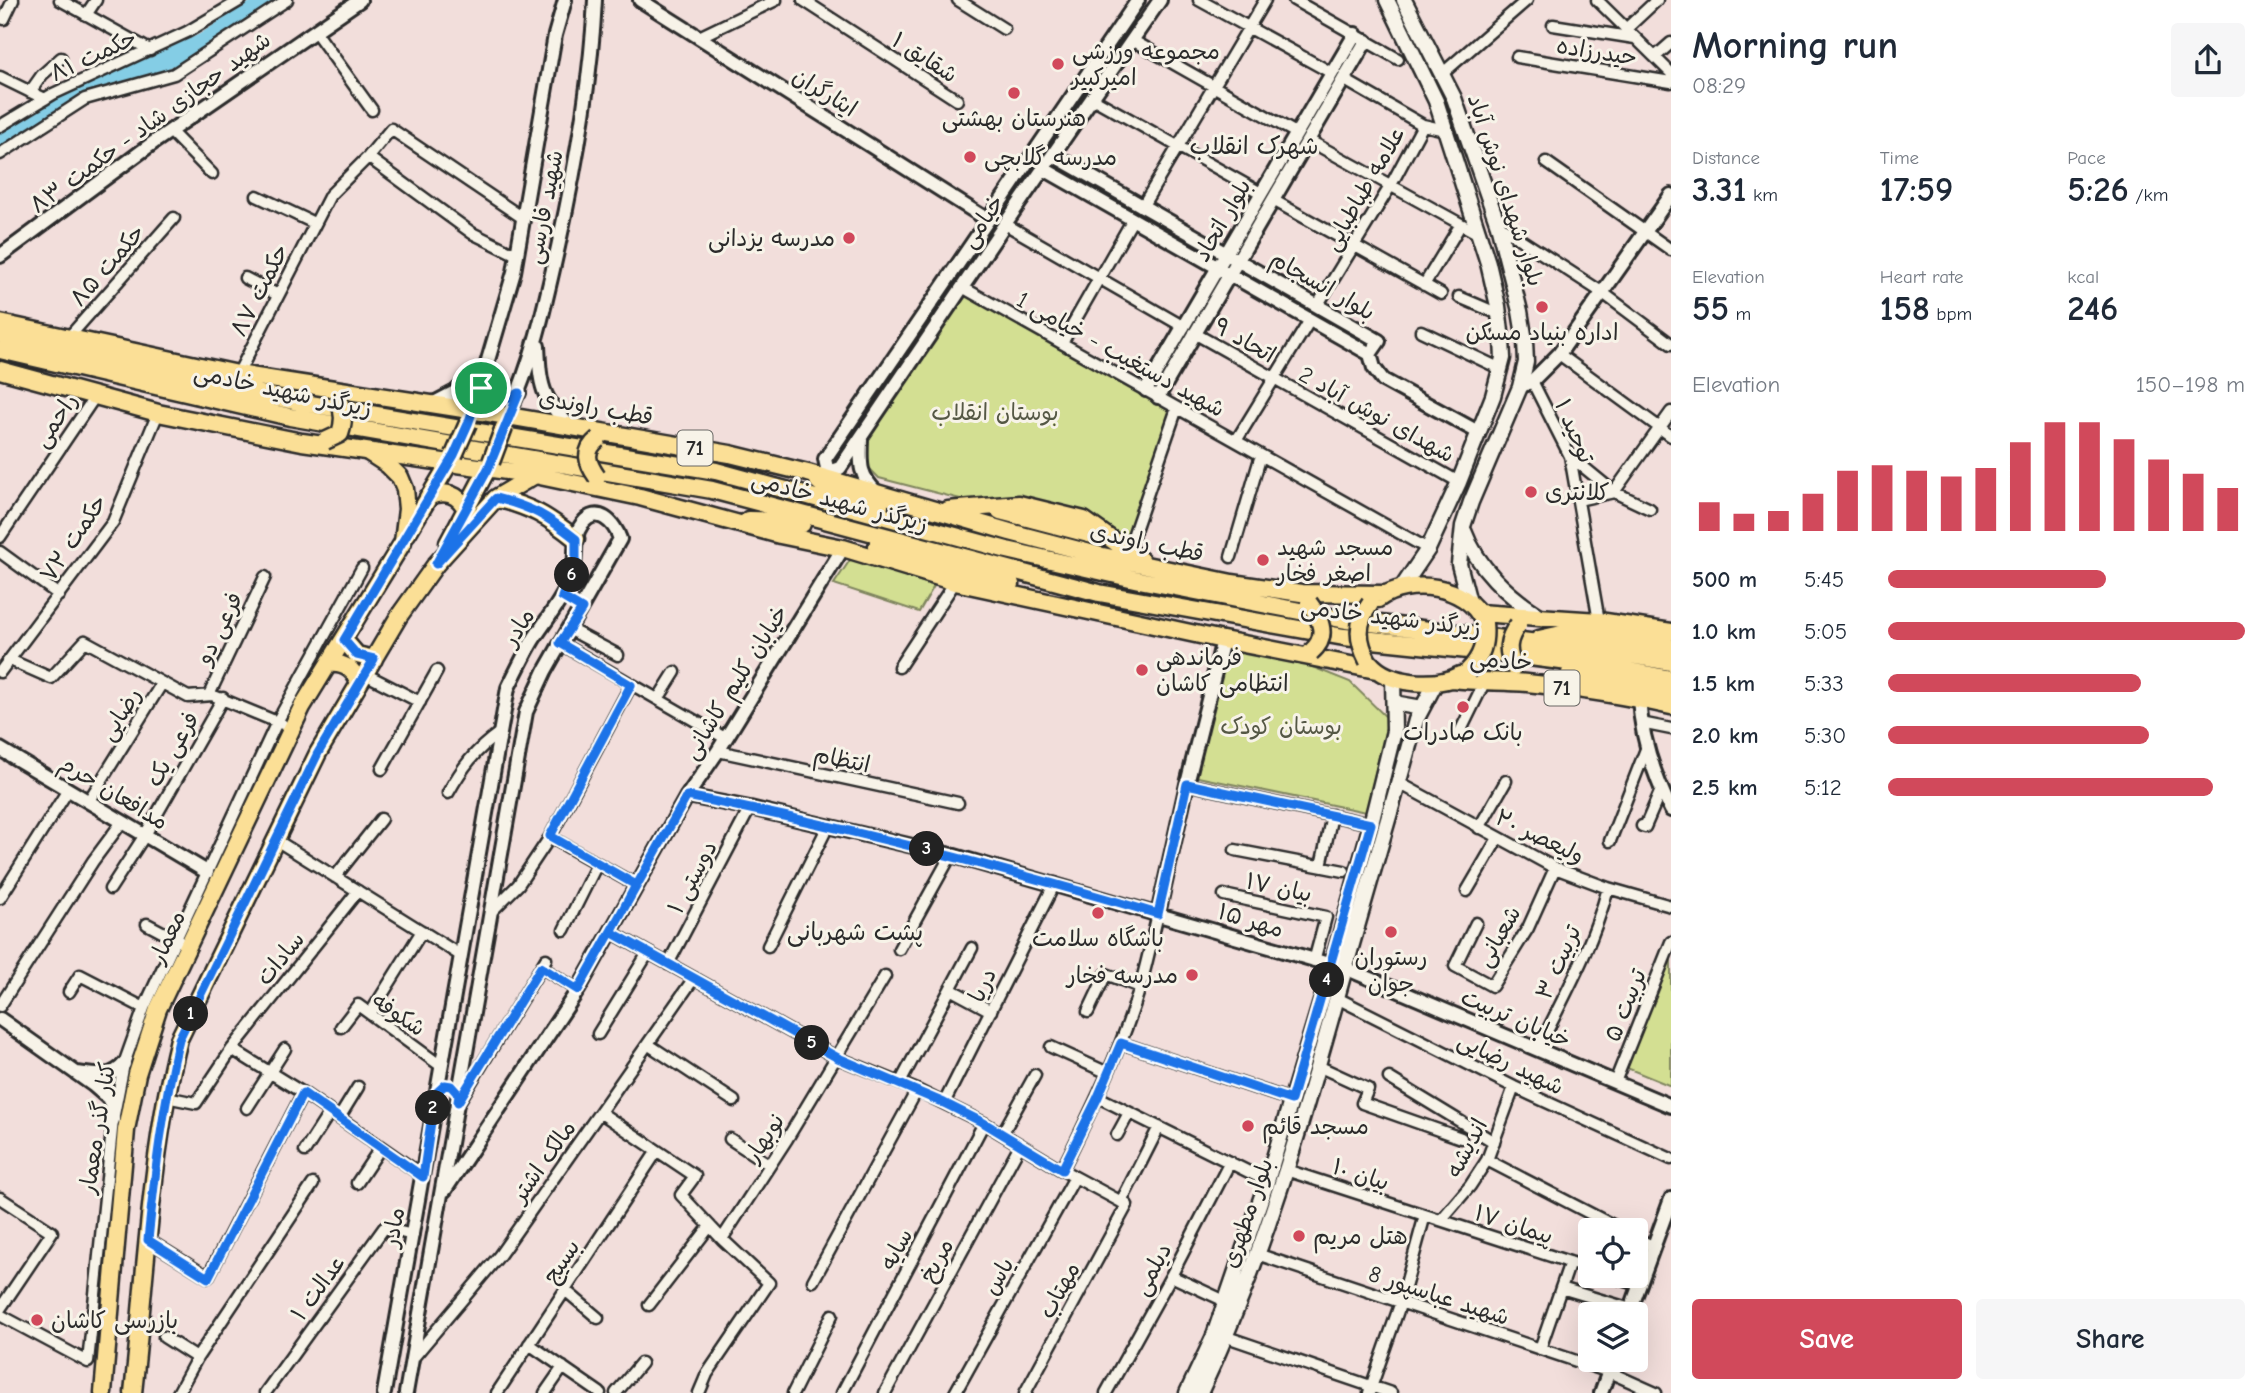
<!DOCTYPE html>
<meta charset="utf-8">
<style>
body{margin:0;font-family:"Comic Neue","Playpen Sans Arabic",sans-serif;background:#f6f6f7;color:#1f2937;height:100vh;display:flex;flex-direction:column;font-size:26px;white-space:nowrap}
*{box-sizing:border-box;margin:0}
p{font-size:23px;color:#747a83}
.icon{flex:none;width:38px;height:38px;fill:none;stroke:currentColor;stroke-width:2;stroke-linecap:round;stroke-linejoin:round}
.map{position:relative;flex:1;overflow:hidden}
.sheet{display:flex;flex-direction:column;background:#fff;width:595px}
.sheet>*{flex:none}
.fabs{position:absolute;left:1578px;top:1218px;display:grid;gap:14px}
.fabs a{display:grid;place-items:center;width:70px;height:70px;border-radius:7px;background:#fff;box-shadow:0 7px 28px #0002;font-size:35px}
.pin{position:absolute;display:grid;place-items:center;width:60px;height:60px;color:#fff;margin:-30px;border:4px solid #fff;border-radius:50%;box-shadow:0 2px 7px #0007}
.km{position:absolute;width:35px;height:35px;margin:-18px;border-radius:50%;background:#222;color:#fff;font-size:19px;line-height:35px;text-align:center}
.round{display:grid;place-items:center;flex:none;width:74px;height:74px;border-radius:7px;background:#f6f6f7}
.overview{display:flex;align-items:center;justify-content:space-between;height:119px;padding:0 21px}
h1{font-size:38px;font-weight:600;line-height:52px}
.figures{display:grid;grid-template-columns:repeat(3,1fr);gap:10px;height:119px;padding:7px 21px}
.figures div{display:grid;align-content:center}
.figures b{font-size:35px;font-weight:600}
.figures small{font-size:19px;font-weight:400}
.figures p{font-size:19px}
.chart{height:196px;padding:14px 21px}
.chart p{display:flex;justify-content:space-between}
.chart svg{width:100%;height:126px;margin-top:7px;stroke:#d1495b;stroke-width:6}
.cta{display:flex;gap:14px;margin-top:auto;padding:14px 21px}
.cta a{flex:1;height:80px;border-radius:7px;background:#d1495b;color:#fff;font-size:28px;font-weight:600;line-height:80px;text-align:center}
.cta a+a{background:#f6f6f7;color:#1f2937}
ul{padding:0 21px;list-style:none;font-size:23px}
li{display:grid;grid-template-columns:112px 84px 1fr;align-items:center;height:52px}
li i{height:18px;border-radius:9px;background:#d1495b}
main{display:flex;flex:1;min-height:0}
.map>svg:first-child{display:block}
</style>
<main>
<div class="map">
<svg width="1671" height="1393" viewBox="0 0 1671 1393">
<rect width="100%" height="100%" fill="#f2dedb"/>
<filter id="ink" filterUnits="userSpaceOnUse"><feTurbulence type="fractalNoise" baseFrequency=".0143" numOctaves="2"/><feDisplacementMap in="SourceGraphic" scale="14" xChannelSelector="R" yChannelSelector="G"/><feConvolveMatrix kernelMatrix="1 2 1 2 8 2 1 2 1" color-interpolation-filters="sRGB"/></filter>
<g filter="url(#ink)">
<path fill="#d3df92" stroke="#7f855e" stroke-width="2" d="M962,287L1179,414L1130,543L879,478L865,464L869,438Z
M852,557L934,586L919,612L834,584Z
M1228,646L1300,662L1350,682L1388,719L1366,812L1193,776Z
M1671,942V1086L1622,1066Z"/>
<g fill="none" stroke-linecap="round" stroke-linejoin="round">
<path stroke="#84cde5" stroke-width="18" d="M0,139L88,88L162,61L202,43L270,0"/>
<g stroke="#2b2b2b" stroke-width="15">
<path id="minor" d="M60,0L150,50
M803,0L957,100
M958,0L1004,29
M1199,0L1332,73
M1294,0L1398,59
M1597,0L1671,73
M86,15L96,0
M4,19L13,0
M1553,25L1635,38
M1626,29L1657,0
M315,31L372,110
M699,37L776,0
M1132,40L1296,133
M1517,57L1671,82
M1655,57L1671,43
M1443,73L1527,0
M0,77L45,99
M1343,79L1423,125L1445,130
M30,92L42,75L61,58
M1092,98L1261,193
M0,126L53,94L187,32L241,0
M170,131L212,174
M1308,140L1479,234
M0,154L85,99L174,74L287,0
M368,157L472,233L517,255
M1546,162L1671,250
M257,196L314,223
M1273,200L1441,294
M1142,207L1265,0
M1005,224L1184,327
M1498,225L1603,293L1671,344
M245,278L278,295
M1424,285L1461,224
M962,287L1428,549
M1459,297L1499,314
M1317,306L1391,185L1423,125
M1421,331L1501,369
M1194,333L1459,482
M69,337L174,218
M1062,343L1133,219
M1559,354L1671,436
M238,374L330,195L368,157L391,129L523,218
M1532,381L1570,456L1599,621
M1236,441L1310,320
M1570,456L1614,492L1650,509
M1578,500L1614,492L1671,412
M0,537L96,395
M1132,539L1177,408
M0,552L59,595
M1231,557L1261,455
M569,629L618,655
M560,643L725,738
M10,660L51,678L85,641L188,697L212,695L282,724
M899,667L955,582
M0,672L113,522L158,413
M365,674L420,702
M209,695L265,577
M658,699L675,672
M1641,723L1671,729
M1458,736L1484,683
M718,751L958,803
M382,769L437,671
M1399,783L1555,868L1608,888L1671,906
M1187,784L1371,824
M448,793C462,768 475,750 499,733
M88,802L162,683
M1642,826L1645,827L1661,790
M1479,828L1506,781
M550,837L636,885
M276,840L460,955
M1610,841L1646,749
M1235,850L1344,871
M1321,866L1332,815
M335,877L381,819
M110,889L145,835L223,698
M1467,891L1498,838
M1224,895L1326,917L1314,961
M0,898L68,790
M491,912L518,885L550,837L631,685
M1476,923L1455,966L1492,986L1528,928L1555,868
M147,924L181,942
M564,930L597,864
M611,932L838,1058L917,1090L984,1123L1062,1170L1127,1205L1025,1393
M768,946L828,826
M899,949L951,855
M668,964L750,808
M541,967L578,990
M950,989L991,1011
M69,992L80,975L144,1008
M1337,998L1514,1087L1671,1159
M0,1006L93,861L122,822
M1088,1012L1106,974L1140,987
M370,1014L422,931
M341,1027L358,1005L441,1066
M598,1034L648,953
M1121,1043L1291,1100
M649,1045L734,1101
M1051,1047L1108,1073
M232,1049L303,1093L423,1176
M1538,1049C1564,997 1593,945 1608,888
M1318,1066L1368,1089L1362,1103L1461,1138
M1389,1078L1494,1142
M1615,1082L1671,942
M900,1083L972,948
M166,1097L196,1103L232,1049L358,891
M1098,1097L1267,1181
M459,1102L546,959
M944,1103L1055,883
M247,1108L285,1049
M601,1113L695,1176L681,1195L722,1239L769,1283L707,1374L699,1393
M339,1118L358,1087
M1002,1134L1035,1075
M1117,1135L1129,1113
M730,1139L770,1165
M305,1151L330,1112
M1487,1160L1622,1230
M1062,1170C1091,1111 1121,1051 1140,987C1147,963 1152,938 1158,914
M1286,1170L1591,1269
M357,1183L381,1147
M0,1198L52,1232L0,1309
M1121,1202L1159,1127
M1441,1220L1470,1186L1487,1160L1514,1087
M1636,1238L1654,1247
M722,1239L787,1139L885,976
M148,1240L208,1277L303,1093
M1257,1254L1609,1372L1656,1393
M1171,1276L1225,1301
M1610,1276L1639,1285
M813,1281L917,1090
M1561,1288L1631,1309
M565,1290L598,1318
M649,1305L710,1226
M0,1315L88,1362L113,1120L124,1064L144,1008L277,722L362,568
M164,1337L197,1358
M1227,1337L1391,1393
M529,1344L600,1393
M1540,1349L1570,1262
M413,1358L499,1256L694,978
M178,1393L197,1358L313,1184
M265,1393L384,1228L413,1235
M497,1393L657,1151
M545,1393L563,1367
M616,1393L641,1363
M793,1393L832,1315
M842,1393L984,1123
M885,1393L1020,1145
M955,1393L1075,1177
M1106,1393L1171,1276L1230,1162
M1369,1393L1401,1302L1425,1215"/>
</g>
<g stroke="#2b2b2b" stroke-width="18">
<path id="tertiary" d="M640,0L988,220
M1138,0L825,459L827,468L831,471L840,468L1005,224L1160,0
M1053,155L1379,341L1370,354
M1044,169L1370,354
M0,256L157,140L360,0
M538,346C540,385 541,398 570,426
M1370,354L1374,368L1383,380L1478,432
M1520,387L1532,381L1559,354L1671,195
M481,388C493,397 504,403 519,393
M1146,390L1355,34
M1158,397L1366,41
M432,404L455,392L487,365
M473,411L514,272L555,35L565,0
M508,416C533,361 545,305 558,247C576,166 591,83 595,0
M861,440C860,465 859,475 877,493
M1639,698C1641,738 1654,775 1671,810
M0,749L207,872
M687,796L750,808L951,855L1332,965
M1158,914L1187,784L1223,640
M1345,968L1671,1106
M0,1019L93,1085L108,1098L112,1106L113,1120
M77,1073C95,1075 112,1079 124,1064
M445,1190L578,990L687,796L718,751L843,548
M1629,1314L1671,1199
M384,1393L508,688C516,672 524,655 533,640C547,619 563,599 572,576C578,559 571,538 582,524C597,504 615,523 620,539L545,671L526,712L406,1393
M1601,1393L1613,1360"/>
</g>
<g stroke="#2b2b2b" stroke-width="19">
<path id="secondary" d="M1387,0L1436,101L1488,263L1498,306L1502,340L1503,358L1493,396L1459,482L1428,549L1401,589
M1404,0L1454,98L1498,225L1520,311L1525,341L1526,362L1520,387L1471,502L1463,526L1459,564L1469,602
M1464,531C1477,567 1508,596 1540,616
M1394,703L1422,708
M1187,1393L1213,1338L1267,1181L1332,965L1371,824L1394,731L1393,677
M1200,1393C1263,1260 1304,1117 1343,976C1367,890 1393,805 1416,720L1436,682"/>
</g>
<g stroke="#2b2b2b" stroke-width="21">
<path id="primary" d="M428,497C445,489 459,494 466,510
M496,498C532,507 547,516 576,539
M407,534L454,455
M448,543L491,462
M344,640L357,655L374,659
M329,664C344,662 354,669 359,683
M103,1393L126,1130L137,1074L158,1009L302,707L403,542L407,509L405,489L400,477L388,465L368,452
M133,1393C146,1275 150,1155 179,1039L318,753L399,616L436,564L496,498L535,475"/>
</g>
<g stroke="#2b2b2b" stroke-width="21">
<path id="trunk" d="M0,323L238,374L508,416L730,454L808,473L1010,532L1098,555L1232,583L1301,593L1384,594
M0,334L72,353L298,402L716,471L1007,550L1139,580L1346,620L1614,652L1671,662
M0,350L290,417L712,490L1099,593L1344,637L1506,654L1614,668L1671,679
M0,370L158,413L302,442L535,475L640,497L780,535L843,548L955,582L1223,640L1376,670
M818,481L834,493L880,506
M948,510L1019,504L1084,520L1142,561
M1000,511L1100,537
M748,520L789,521L802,524
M877,546L1011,584
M1378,599C1408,577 1467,584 1483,621
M1479,613L1599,621L1671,632
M1539,639L1575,631L1671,648
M1370,663C1388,685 1436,688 1460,675
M1570,673L1671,691
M1452,679C1477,682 1502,681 1527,683C1575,688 1624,695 1671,706"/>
</g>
<use href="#minor" stroke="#f7f3e8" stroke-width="10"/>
<use href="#tertiary" stroke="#f7f3e8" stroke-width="12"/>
<use href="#secondary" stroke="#f7f3e8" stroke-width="14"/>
<use href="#primary" stroke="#fbdf96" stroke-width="16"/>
<use href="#trunk" stroke="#fbdf96" stroke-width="16"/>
<g stroke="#2b2b2b" stroke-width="21" stroke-linecap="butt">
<path id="primary-bridge" d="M454,455L468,423
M491,462L504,427"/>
</g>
<g stroke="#2b2b2b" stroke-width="21" stroke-linecap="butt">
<path id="trunk-bridge" d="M325,441L340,434C344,422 344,413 339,401
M597,477C587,463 583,451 598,439
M1309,603C1321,619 1329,637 1311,652
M1368,661C1357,640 1356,623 1370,604
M1514,667C1506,651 1507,639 1518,625
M1468,671C1482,657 1486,643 1484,623"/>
</g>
<use href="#primary-bridge" stroke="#fbdf96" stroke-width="16"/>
<use href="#trunk-bridge" stroke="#fbdf96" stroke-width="16"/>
</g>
</g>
<g fill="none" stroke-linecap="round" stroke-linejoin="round" filter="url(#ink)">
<g stroke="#fff" stroke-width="14">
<path id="route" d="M481,388L468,424L454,455L344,640L357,655L374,659L318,753L179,1039C163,1105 155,1173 148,1240L208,1278L303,1093L423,1177L435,1094L445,1085L451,1086L459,1095L458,1102L541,967L578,990L687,796C846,827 1003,868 1158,914L1187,784L1371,824L1291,1100L1121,1043L1098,1097L1062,1170L984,1123L944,1103L838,1058L611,932L636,885L550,836L631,685L560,643L582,609L562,597L576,560V539C547,516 532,507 496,498L436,564L488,469L519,393C504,403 493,397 481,388"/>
</g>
<use href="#route" stroke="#1a73e8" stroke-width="9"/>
</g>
<g fill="#d1495b" stroke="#f7f3e8" stroke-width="2.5">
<circle cx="1058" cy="64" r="7"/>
<circle cx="1014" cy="93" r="7"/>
<circle cx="970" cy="157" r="7"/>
<circle cx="849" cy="238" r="7"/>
<circle cx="1542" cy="307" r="7"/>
<circle cx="1531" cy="492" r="7"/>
<circle cx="1263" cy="560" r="7"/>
<circle cx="1142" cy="670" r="7"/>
<circle cx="1463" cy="707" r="7"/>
<circle cx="1098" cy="913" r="7"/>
<circle cx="1391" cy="932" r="7"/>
<circle cx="1192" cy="975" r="7"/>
<circle cx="1248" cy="1126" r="7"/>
<circle cx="1299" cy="1236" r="7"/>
<circle cx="37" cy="1320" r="7"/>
</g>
<g text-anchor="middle" stroke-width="6" stroke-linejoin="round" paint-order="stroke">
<g fill="#f7f3e8" stroke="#686764" stroke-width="2">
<rect x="677.5" y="430.5" width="35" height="35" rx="5"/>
<rect x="1544.5" y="670.5" width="35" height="35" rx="5"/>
</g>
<g font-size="21" font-weight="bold" fill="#2b2b2b">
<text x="695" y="455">71</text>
<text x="1562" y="695">71</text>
</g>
<g font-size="23" fill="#2b2b2b" stroke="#f7f3e8" text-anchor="start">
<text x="1072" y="59">مجموعه ورزشی<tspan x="1072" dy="26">امیرکبیر</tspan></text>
<text x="1014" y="126" text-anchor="middle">هنرستان بهشتی</text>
<text x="984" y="165">مدرسه گلابچی</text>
<text x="835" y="246" text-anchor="end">مدرسه یزدانی</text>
<text x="1542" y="340" text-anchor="middle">اداره بنیاد مسکن</text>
<text x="1545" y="500">کلانتری</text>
<text x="1277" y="555">مسجد شهید<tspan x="1277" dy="26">اصغر فخار</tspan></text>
<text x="1156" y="665">فرماندهی<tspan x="1156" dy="26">انتظامی کاشان</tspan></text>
<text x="1463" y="740" text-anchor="middle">بانک صادرات</text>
<text x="1098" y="946" text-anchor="middle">باشگاه سلامت</text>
<text x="1391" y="965" text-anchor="middle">رستوران<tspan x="1391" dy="26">جوان</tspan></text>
<text x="1178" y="983" text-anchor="end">مدرسه فخار</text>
<text x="1262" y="1134">مسجد قائم</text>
<text x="1313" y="1244">هتل مریم</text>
<text x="51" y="1328">بازرسی کاشان</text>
</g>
<g font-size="23" fill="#2b2b2b" stroke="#f7f3e8">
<text transform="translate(1597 51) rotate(9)" y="8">حیدرزاده</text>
<text transform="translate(93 55) rotate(-25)" y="8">حکمت ۸۱</text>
<text transform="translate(925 57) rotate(33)" y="8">شقایق ۱</text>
<text transform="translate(825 92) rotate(32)" y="8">ایثارگران</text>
<text transform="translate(150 122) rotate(-36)" y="8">شهید حجازی شاد - حکمت ۸۳</text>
<text transform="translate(1364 188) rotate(-60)" y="8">علامه طباطبایی</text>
<text transform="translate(1506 190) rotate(72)" y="8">بلوار شهدای نوش آباد</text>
<text transform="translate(544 207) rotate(-79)" y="8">شهید فارسی</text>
<text transform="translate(1222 220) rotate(-60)" y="8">بلوار اتحاد</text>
<text transform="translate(982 221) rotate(-56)" y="8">خیامی</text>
<text transform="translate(107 265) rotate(-49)" y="8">حکمت ۸۵</text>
<text transform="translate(1323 285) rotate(30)" y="8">بلوار انسجام</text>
<text transform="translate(259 290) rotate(-63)" y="8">حکمت ۸۷</text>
<text transform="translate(1245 340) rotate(30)" y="8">اتحاد ۹</text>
<text transform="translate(1121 354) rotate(29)" y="8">شهید دستغیب - خیامی 1</text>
<text transform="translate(283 390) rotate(12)" y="8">زیرگذر شهید خادمی</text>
<text transform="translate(596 407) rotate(10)" y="8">قطب راوندی</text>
<text transform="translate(1377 414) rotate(29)" y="8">شهدای نوش آباد 2</text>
<text transform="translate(55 420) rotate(-56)" y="8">راحمی</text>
<text transform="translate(1575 431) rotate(67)" y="8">توحید ۱</text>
<text transform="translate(840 501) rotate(15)" y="8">زیرگذر شهید خادمی</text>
<text transform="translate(73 538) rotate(-56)" y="8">حکمت ۷۲</text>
<text transform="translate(1147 542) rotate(12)" y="8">قطب راوندی</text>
<text transform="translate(1391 617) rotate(7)" y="8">زیرگذر شهید خادمی</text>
<text transform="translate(518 627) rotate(-58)" y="8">مادر</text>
<text transform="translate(219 628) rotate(-64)" y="8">فرعی دو</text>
<text transform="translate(1501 660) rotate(4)" y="8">خادمی</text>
<text transform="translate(735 682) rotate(-58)" y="8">خیابان کلیم کاشانی</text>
<text transform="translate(120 714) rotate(-58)" y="8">رضایی</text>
<text transform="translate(172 749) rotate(-60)" y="8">فرعی یک</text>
<text transform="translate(842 759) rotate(12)" y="8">انتظام</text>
<text transform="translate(114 792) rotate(31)" y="8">مدافعان حرم</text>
<text transform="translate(1540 836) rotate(26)" y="8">ولیعصر ۲۰</text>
<text transform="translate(692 877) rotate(-62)" y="8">دوستی ۱</text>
<text transform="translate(1279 887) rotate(12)" y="8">بیان ۱۷</text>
<text transform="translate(1251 920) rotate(17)" y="8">مهر ۱۵</text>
<text transform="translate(1498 936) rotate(-60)" y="8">شعبانی</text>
<text transform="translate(167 937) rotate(-65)" y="8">معمار</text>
<text transform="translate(280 958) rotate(-51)" y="8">سادات</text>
<text transform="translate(1558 962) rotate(-66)" y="8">تربیت ۳</text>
<text transform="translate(982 985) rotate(-64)" y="8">دریا</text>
<text transform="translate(1625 1005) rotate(-68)" y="8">تربیت ۵</text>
<text transform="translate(399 1014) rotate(34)" y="8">شکوفه</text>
<text transform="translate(1516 1018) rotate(23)" y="8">خیابان تربیت</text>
<text transform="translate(1511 1063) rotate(26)" y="8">شهید رضایی</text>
<text transform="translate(97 1128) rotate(-81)" y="8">کنار گذر معمار</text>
<text transform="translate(764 1138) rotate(-57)" y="8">نوبهار</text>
<text transform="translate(1466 1148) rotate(-62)" y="8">اندیشه</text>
<text transform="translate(543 1161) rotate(-55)" y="8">مالک اشتر</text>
<text transform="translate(1361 1174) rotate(18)" y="8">بیان ۱۰</text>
<text transform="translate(1247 1213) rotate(-71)" y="8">بلوار مطهری</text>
<text transform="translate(1514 1224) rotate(18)" y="8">پیمان ۱۷</text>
<text transform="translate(393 1227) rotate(-80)" y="8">مادر</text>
<text transform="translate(896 1249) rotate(-62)" y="8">سایه</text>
<text transform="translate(936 1260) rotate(-61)" y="8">مریخ</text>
<text transform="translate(561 1261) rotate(-56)" y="8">بسیج</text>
<text transform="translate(1152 1269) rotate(-62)" y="8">دیلمی</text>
<text transform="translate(998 1276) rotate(-61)" y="8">یاس</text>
<text transform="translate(318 1287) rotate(-54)" y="8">عدالت ۱</text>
<text transform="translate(1059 1290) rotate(-61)" y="8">مهتاب</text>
<text transform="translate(1439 1295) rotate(18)" y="8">شهید عباسپور 8</text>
</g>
<g font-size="23" fill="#555845" stroke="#f7f3e8">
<text x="995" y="420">بوستان انقلاب</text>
<text x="1281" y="734">بوستان کودک</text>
</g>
<g font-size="24" fill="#2b2b2b" stroke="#f7f3e8">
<text x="1254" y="154">شهرک انقلاب</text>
<text x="855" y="940">پشت شهربانی</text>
</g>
</g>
</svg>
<div class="fabs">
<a><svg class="icon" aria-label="locate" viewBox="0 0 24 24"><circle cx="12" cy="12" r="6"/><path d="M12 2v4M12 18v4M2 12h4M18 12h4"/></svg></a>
<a><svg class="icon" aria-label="layers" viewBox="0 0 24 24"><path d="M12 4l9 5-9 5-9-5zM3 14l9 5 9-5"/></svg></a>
</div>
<div class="pin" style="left:481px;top:388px;background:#1e9e55"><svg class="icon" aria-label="arrive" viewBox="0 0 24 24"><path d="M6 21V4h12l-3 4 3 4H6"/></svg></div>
<b class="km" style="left:191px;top:1014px">1</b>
<b class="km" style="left:433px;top:1108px">2</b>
<b class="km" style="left:927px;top:849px">3</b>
<b class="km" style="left:1327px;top:980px">4</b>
<b class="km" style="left:812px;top:1043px">5</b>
<b class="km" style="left:572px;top:575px">6</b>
</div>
<section class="sheet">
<div class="overview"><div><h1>Morning run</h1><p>08:29</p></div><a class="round"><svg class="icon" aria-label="share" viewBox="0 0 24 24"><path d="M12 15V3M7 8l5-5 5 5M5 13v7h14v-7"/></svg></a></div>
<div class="figures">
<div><p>Distance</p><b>3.31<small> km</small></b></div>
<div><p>Time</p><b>17:59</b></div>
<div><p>Pace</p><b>5:26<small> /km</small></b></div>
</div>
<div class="figures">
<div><p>Elevation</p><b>55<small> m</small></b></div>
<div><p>Heart rate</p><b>158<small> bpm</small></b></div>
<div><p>kcal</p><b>246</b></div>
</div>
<div class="chart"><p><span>Elevation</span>150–198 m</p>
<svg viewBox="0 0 160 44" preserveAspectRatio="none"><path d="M5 44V34M15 44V38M25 44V37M35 44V31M45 44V23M55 44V21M65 44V23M75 44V25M85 44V22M95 44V13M105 44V6M115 44V6M125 44V12M135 44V19M145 44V24M155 44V29"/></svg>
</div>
<ul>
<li><b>500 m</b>5:45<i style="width:61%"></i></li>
<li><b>1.0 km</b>5:05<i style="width:100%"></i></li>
<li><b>1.5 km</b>5:33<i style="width:71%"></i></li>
<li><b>2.0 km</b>5:30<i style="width:73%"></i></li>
<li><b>2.5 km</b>5:12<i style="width:91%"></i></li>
</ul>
<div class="cta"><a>Save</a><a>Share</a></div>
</section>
</main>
